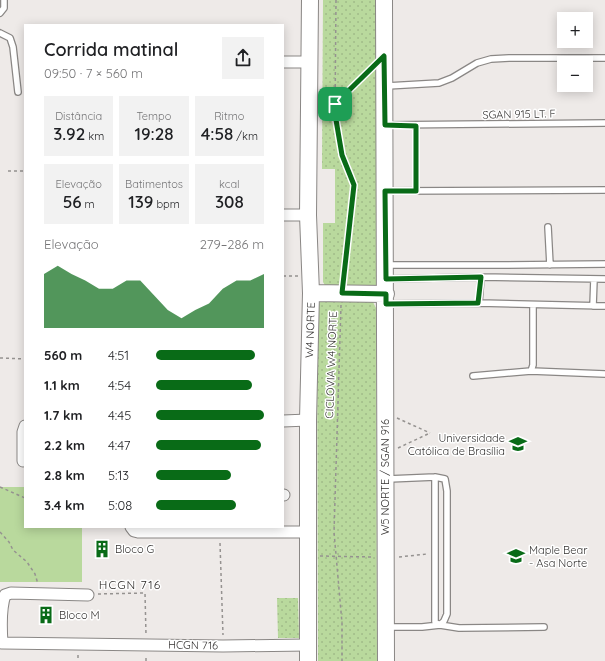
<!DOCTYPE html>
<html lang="pt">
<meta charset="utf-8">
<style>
body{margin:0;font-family:Quicksand,sans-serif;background:#f2f2f2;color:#202124;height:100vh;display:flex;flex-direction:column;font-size:15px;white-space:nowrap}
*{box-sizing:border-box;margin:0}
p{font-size:13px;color:#757577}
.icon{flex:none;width:22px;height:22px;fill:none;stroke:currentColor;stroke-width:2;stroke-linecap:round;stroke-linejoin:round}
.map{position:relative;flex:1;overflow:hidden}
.panel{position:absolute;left:24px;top:24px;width:260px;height:504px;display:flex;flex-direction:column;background:#fff;border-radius:0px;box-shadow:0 2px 10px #0003}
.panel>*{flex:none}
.tools{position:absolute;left:557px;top:12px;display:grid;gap:8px}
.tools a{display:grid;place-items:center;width:36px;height:36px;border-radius:0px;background:#fff;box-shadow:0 2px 10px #0003;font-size:20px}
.pin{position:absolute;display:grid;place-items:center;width:34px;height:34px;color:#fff;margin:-17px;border-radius:8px;box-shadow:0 2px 6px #0006}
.round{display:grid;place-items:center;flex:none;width:42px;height:42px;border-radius:0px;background:#f2f2f2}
.head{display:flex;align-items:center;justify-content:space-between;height:68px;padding:0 20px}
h1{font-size:18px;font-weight:600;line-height:30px}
.stats{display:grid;grid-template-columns:repeat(3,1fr);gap:6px;height:68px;padding:4px 20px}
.stats div{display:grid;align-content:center;border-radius:0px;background:#f2f2f2;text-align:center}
.stats b{font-size:17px;font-weight:600}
.stats small{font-size:11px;font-weight:400}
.stats p{font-size:11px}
.chart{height:112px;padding:8px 20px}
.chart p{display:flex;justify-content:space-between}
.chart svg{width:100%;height:72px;margin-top:4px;fill:#096b17;opacity:.7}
ul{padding:0 20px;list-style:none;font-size:13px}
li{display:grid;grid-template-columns:64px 48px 1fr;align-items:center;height:30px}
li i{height:10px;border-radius:5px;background:#096b17}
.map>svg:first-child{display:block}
</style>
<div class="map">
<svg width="605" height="661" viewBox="0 0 605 661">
<defs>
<pattern id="grass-dots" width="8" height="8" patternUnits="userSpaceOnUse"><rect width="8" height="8" fill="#b9d99d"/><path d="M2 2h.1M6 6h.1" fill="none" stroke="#a0bb88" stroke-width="1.8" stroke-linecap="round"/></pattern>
</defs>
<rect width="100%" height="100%" fill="#eeeae8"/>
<path fill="url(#grass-dots)" d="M323,0H380L378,285L373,289L326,287L323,282V223H335V169H322Z
M325,299L373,302L376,308L377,661H318L317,312L320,301Z
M277,598H298L299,638H278Z"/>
<path fill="#b9d99d" d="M0,487H25V527H82V582H0Z"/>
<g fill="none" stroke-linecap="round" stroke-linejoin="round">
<g stroke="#8a8785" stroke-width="8">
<path id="lane" d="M0,13L4,8V0
M0,33L10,38L13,47L18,92
M387,86L439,83L452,78L477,63L491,59L509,58H605
M385,125L605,123
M416,125V191
M385,191L605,190
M548,227L550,265
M386,265H498L605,264
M386,279L481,277L605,279
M479,303L481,277
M386,304L479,303L605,306
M593,306L594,279
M531,371L605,374
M473,376L531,371L533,365V305
M435,477L445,479L447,491V614L444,621L440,625L459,628L544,627
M388,479L435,477V622L440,625L422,627H388"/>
</g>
<g stroke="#8a8785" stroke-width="13">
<path id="street" d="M283,62H309
M283,215H308
M283,421L308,420
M23,461V432L25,426
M283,495H284
M131,527L134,531L138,532H308
M88,595L11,593L5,595C0,609 1,628 2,643L223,646L308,645"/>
</g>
<g stroke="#8a8785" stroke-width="18">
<path id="secondary" d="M384,0L386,661
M311,293L386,294
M308,661V420L311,293L308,215L310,0"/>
</g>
<path stroke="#959290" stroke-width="1.5" stroke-dasharray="3 3" stroke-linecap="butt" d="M336,0L335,114L342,155L354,185L343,282
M321,112L335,104L371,69
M8,171H25
M283,276H298
M341,305L334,532L342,623V661
M0,358L25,359
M397,418L430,433
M398,448L430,433
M0,487L25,498
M0,532L9,542L13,550L27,562L35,574L38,584
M220,543L223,635
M320,556L372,557
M399,557L427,554
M98,594L145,593L146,635
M78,655V661
M146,661V655"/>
<use href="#lane" stroke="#fff" stroke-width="5.5"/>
<use href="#street" stroke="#fff" stroke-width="11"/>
<use href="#secondary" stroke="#fff" stroke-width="16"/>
</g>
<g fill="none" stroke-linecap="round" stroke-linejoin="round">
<g stroke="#fff" stroke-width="8">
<path id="route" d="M384,56L385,125L416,126V191H385L386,279L481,277L478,303L386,304V294L342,293L354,185L342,155L335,114V104Z"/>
</g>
<use href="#route" stroke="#096b17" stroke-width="5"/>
</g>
<defs>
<g id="university-bare" transform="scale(1.38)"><path d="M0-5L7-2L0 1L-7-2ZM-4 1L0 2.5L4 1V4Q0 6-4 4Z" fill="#096b17" stroke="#fff" stroke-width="2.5" paint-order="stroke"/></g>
<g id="building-bare" transform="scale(1.38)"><path d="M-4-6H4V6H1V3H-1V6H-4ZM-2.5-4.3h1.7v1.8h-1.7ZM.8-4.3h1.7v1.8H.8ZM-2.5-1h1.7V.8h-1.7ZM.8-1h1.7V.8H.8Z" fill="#096b17" stroke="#fff" stroke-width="2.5" paint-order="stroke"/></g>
<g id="school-bare" transform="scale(1.38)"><path d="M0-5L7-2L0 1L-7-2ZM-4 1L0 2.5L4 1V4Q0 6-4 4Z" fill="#096b17" stroke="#fff" stroke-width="2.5" paint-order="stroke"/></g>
</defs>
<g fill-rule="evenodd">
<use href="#university-bare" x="518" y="444"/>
<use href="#building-bare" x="102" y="549"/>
<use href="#school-bare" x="516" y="556"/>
<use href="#building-bare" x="46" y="615"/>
</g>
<g text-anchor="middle" stroke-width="3" stroke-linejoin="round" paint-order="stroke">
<g font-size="11" fill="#343231" stroke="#fff">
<text transform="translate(519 114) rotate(-1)" y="4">SGAN 915 LT. F</text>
<text transform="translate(310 330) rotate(-88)" y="4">W4 NORTE</text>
<text transform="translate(331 365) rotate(-88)" y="4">CICLOVIA W4 NORTE</text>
<text transform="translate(385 477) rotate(-90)" y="4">W5 NORTE / SGAN 916</text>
<text transform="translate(193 645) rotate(1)" y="4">HCGN 716</text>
</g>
<g font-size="11" fill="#343231" stroke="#fff" text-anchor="start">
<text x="505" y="442" text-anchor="end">Universidade<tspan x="505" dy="13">Católica de Brasília</tspan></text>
<text x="115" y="553">Bloco G</text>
<text x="529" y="554">Maple Bear<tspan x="529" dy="13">- Asa Norte</tspan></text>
<text x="59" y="619">Bloco M</text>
</g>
<g font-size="12" letter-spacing="1" fill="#2d2a28" stroke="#fff">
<text x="130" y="589">HCGN 716</text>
</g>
</g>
</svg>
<div class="tools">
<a>+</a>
<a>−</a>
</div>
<div class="pin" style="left:335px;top:104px;background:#1e9e55"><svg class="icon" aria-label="arrive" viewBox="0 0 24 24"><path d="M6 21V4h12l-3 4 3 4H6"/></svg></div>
<section class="panel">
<div class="head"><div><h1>Corrida matinal</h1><p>09:50 · 7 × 560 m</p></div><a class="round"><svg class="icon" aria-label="share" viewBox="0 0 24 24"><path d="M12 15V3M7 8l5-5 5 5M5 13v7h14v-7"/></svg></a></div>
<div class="stats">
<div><p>Distância</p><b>3.92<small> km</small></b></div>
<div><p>Tempo</p><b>19:28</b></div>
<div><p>Ritmo</p><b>4:58<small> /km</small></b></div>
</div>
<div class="stats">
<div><p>Elevação</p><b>56<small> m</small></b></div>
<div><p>Batimentos</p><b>139<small> bpm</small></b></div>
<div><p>kcal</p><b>308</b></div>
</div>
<div class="chart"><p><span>Elevação</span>279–286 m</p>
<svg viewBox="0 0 160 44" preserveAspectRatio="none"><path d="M0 44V11L10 6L20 11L30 15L40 20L50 20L60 15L70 15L80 24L90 33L100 38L110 33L120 29L130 20L140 15L150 15L160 11V44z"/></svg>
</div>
<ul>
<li><b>560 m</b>4:51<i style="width:92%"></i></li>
<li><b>1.1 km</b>4:54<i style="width:89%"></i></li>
<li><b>1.7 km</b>4:45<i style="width:100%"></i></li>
<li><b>2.2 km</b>4:47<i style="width:97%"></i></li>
<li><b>2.8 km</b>5:13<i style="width:69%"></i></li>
<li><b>3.4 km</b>5:08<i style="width:74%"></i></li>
</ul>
</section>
</div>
